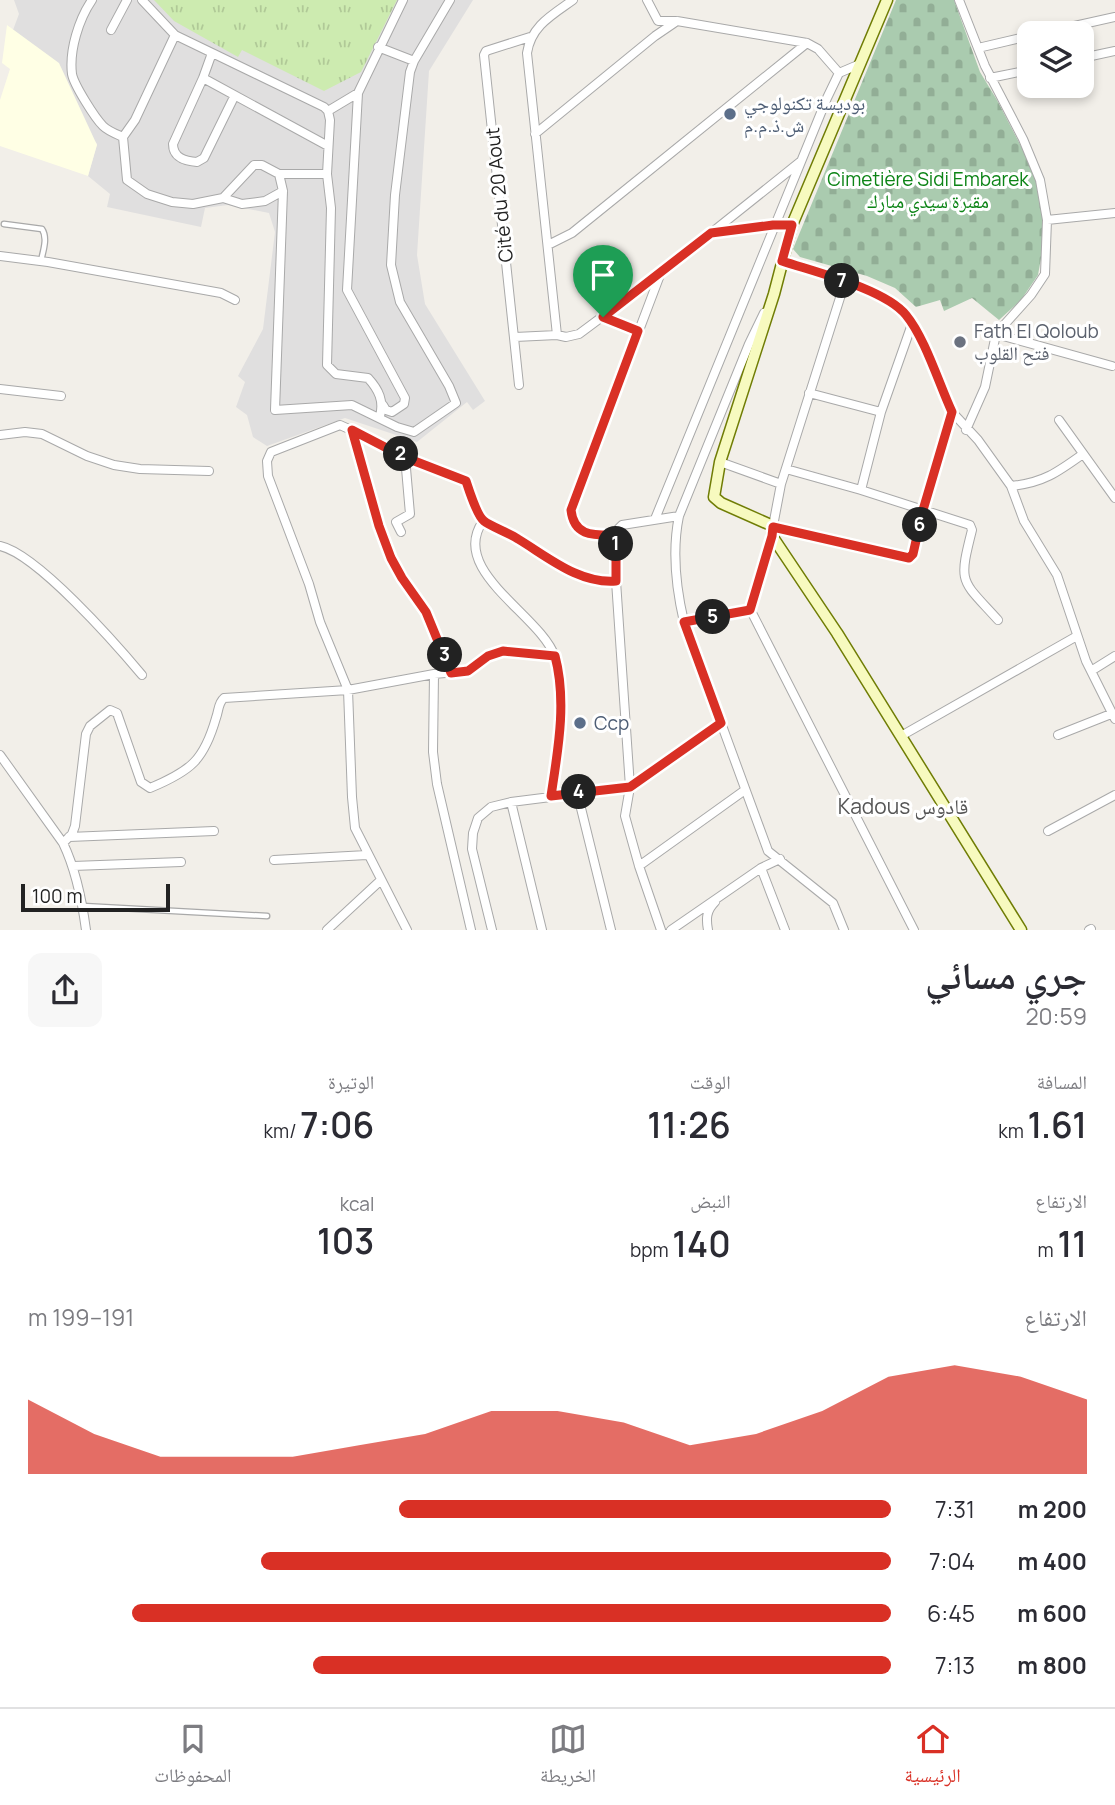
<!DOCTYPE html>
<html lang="ar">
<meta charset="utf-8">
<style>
body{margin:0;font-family:Manrope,"Noto Naskh Arabic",sans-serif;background:#f7f7f7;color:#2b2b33;direction:rtl;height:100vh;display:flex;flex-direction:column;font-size:26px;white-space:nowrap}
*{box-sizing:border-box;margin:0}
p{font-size:23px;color:#7c7c81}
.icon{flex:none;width:38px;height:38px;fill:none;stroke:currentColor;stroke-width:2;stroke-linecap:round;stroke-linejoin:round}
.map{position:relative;height:930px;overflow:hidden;direction:ltr}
.side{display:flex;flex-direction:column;background:#fff;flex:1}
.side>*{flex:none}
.controls{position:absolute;left:1017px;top:21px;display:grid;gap:14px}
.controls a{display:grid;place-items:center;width:77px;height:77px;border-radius:14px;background:#fff;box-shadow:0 4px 10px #0003;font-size:35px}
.scale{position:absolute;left:21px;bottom:18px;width:149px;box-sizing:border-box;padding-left:7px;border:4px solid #222;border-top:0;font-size:19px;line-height:24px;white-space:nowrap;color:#222;-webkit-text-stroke:5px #fff;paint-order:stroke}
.pin{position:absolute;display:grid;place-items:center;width:60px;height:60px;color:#fff;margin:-72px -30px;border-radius:50% 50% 50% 0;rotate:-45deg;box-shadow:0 0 7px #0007}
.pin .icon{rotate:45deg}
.km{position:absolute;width:35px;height:35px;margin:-18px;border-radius:50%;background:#222;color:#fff;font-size:19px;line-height:35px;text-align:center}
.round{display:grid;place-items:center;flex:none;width:74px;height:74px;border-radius:14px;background:#f7f7f7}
.head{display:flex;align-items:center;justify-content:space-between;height:119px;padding:0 28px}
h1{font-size:38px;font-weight:600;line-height:52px}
.stats{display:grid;grid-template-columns:repeat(3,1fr);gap:10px;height:119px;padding:7px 28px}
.stats div{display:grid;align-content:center}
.stats b{font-size:35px;font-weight:600}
.stats small{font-size:19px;font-weight:400}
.stats p{font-size:19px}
.chart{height:196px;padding:14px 28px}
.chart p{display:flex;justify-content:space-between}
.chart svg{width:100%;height:126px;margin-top:7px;fill:#d93025;opacity:.7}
ul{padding:0 28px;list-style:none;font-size:23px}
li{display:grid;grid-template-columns:112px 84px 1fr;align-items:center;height:52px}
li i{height:18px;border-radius:9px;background:#d93025}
.tabs{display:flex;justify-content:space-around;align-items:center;height:98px;border-top:2px solid #e1e1e2;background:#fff;font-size:19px;color:#7c7c81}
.tabs a{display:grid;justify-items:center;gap:4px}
.tabs .on{color:#d93025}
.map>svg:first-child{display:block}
</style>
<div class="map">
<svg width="1115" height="930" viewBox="0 0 1115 930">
<defs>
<pattern id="grass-tufts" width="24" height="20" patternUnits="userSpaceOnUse" patternTransform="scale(1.75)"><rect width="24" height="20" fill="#cdebb0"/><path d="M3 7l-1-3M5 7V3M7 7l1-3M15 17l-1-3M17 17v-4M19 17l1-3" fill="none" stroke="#b0c997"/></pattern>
<pattern id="cemetery-stones" width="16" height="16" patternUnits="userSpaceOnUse" patternTransform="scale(1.75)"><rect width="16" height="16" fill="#aacbaf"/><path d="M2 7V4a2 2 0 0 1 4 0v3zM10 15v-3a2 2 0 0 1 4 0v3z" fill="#92ae96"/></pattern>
</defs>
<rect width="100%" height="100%" fill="#f2efe9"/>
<path fill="#e0dfdf" d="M14,0H473L429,71L417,255L425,304L485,401L473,410L467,402L417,442L345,418L267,446L253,437L247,415L236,407L245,382L238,376L263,329L275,232L269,213L228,205L205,208L201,227L107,207L110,194L88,176L97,144L13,30L19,14Z"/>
<path fill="#ffffe5" d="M7,25L59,63L97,145L88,176L0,146V100L10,69L2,63Z"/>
<path fill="url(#grass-tufts)" d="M154,0H397L361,72L324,91L242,50L238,57L174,21Z"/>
<path fill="url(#cemetery-stones)" d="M896,0H954L980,72L997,100L1037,177L1041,201L1043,226L1042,253L1038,275L1021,300L999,320L972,298L944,311L940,300L916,307L895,288L867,276L800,257L793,249Z"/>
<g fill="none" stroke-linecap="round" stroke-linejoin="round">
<g stroke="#a9a9a9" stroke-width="7">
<path id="lane" d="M4,224L42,229C48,238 43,251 41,261
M83,906L267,916"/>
</g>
<g stroke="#a9a9a9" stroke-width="10">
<path id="street" d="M92,0C79,19 69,50 72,74C74,85 95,118 103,126C108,131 116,134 123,137
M142,0L175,35L324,107L328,111L330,120L327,174L331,208L327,365L336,374L368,378C379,390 384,401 380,416
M573,0C552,15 531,26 527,53L557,335L566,337L579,334L661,273L800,162
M647,0L658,21H677L807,43L818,49L839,73
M959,0L985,66L1023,139L1040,180L1047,220L1045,274L1031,295L996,334L985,387L966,430
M111,30L127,0
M1043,33L1115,17
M175,35L135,120L123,137L127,180L147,194L172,202L193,204L223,198L242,204L265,201L283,191
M378,47L414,61
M978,48L1029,36
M212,53L203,78L328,146
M1082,58L1115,51
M203,78L173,144C173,158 185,161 197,162L204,158L234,97
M990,78L1029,70
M328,111L358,93
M535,134L655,36L677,21
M279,174L283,191L275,410L352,405L397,427L414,432L456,403L449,386L400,302L391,265L395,195L410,72L414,61L450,0
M223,198L254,165H262L279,174H327
M1047,220L1115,213
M714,233L773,225H792
M548,245L572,233L807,43
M0,256L48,262L221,293L235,300
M782,261L845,282L890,301L905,314L916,331L952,412L978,440L1011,486L1024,521L1057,575L1086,661L1115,719
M845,282L781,484L773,526L909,558L911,557L952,412
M764,313L749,344L679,516C672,550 676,588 684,622L768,851L833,903L844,930
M603,317L638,331
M996,334L1112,366
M515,337L557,335
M519,385L484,55L486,51L530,37
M0,389L61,396
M809,393L881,412
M383,405L386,410L392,412L404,404L405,398L347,290L358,93L403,0
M1059,420L1115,498
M352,430L379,525L391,558L426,612L451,673
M0,435L25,432L42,434L87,456L114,465L140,469L209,471
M405,457L391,448L340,425L271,452L267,461L268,476L309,584L320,622L348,690L352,797L355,828L407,930
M720,462L781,484
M786,469L861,490L970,525L972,530C958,585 961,579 998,620
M1011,486C1043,483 1058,472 1083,454
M861,490L881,412L912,324
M655,519L827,98L839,73L860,64
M401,532L396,522L410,514L405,457L466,481L483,521
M616,535C594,535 574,537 571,510L660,275
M772,536L750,609L914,930
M0,546C37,554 116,644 142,675
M684,622L750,609
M1091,671L1115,656
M434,674L433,752L437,784L471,930
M1058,735L1111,714
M901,736L1077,636
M0,755L63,843C76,870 82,900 86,930
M577,792L611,930
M550,796C557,754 569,697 555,657C541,615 448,571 483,521C526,539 566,584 616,581
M511,802L542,930
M1048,831L1115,795
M69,837L214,831
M63,843L72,834L75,826L86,734L90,726L110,710L117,713L141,782L150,788C191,771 204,760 216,718C219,710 218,703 224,698L348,690L434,674L468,671L488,656L503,651L555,656
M274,860L367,855
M73,866L181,862
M639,866L745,790
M761,868L785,930
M327,930L381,880
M492,930L472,849L473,833L478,818L491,807L511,802L630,787L721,723
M661,930L639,866L625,816L630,787L616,581V535L618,529L622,525L679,516
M671,930L761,868L780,859
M708,930C706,919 706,911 715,902
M1089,930L1091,929"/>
</g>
<g stroke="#707d05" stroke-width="13">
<path id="secondary" d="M887,0L792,225L774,294L720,462L714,497L721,503L773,526L772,536L837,633L1021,930"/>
</g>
<use href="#lane" stroke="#fff" stroke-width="4.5"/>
<use href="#street" stroke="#fff" stroke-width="8"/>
<use href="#secondary" stroke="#f7fabf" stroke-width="10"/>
</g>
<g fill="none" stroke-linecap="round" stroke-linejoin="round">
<g stroke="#fff" stroke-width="14">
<path id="route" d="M773,225H792L782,261C815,272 885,289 906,315C925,338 939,384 952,412L923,510L913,554L909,558L773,527L772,536L750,610L684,622L721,723L630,787L551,796C558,750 567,701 555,656L503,651L488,656L468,671L451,673L426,612L402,578L391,558L379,526L352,430L404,457L466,481C469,490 477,516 484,521C490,526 509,533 518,539C548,557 579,584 616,581V535C594,535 574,537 571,510L638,331L603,317L711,233Z"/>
</g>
<use href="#route" stroke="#d93025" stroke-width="9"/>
</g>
<g fill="#5c6f8a" stroke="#fff" stroke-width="2.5">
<circle cx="730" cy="114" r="7"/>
<circle cx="580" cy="723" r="7"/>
</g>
<circle fill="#6b7280" stroke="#fff" stroke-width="2.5" cx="960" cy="342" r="7"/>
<g text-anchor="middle" stroke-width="6" stroke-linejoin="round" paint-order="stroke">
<g font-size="19" fill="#4e5e75" stroke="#fff" text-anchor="start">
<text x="744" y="110">بوديسة تكنولوجي<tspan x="744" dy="22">ش.ذ.م.م</tspan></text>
<text x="594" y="730">Ccp</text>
</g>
<g font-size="19" fill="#0c8416" stroke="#fff">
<text x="928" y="186">Cimetière Sidi Embarek<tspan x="928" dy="22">مقبرة سيدي مبارك</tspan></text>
</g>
<g font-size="19" fill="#222" stroke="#fff">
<text transform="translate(499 195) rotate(-96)" y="7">Cité du 20 Aout</text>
</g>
<g font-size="19" fill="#5b616d" stroke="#fff" text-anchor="start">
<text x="974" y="338">Fath El Qoloub<tspan x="974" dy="22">فتح القلوب</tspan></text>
</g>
<g font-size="21" fill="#555" stroke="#fff">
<text x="903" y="814">Kadous قادوس</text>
</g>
</g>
</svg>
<div class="controls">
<a><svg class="icon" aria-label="layers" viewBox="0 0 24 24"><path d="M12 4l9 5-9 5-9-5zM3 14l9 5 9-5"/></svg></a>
</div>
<div class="scale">100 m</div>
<div class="pin" style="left:603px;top:317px;background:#1e9e55"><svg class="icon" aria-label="arrive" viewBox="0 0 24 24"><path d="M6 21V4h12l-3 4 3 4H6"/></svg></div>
<b class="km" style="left:616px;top:544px">1</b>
<b class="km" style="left:401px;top:454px">2</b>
<b class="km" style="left:445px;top:655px">3</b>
<b class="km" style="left:579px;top:792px">4</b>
<b class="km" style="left:713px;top:617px">5</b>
<b class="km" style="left:920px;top:525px">6</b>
<b class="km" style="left:842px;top:281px">7</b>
</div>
<section class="side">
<div class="head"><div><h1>جري مسائي</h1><p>20:59</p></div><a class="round"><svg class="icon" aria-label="share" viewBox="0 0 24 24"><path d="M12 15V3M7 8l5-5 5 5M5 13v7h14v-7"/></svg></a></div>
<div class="stats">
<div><p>المسافة</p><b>1.61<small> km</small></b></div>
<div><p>الوقت</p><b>11:26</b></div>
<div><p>الوتيرة</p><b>7:06<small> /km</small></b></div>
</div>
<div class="stats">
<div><p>الارتفاع</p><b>11<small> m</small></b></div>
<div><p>النبض</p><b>140<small> bpm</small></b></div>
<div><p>kcal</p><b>103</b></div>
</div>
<div class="chart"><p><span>الارتفاع</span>191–199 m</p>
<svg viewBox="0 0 160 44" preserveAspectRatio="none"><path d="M0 44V18L10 30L20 38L30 38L40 38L50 34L60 30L70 22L80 22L90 26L100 34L110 30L120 22L130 10L140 6L150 10L160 18V44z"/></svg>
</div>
<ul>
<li><b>200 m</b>7:31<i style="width:57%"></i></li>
<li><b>400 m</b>7:04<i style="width:73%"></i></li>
<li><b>600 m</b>6:45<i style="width:88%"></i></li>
<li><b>800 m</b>7:13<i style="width:67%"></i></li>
</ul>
</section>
<nav class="tabs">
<a class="on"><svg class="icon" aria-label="home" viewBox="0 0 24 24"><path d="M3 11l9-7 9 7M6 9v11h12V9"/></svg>الرئيسية</a>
<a><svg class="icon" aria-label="map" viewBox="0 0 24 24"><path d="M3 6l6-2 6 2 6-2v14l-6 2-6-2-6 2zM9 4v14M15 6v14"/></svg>الخريطة</a>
<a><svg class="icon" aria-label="saved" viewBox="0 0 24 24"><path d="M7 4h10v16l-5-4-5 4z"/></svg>المحفوظات</a>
</nav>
